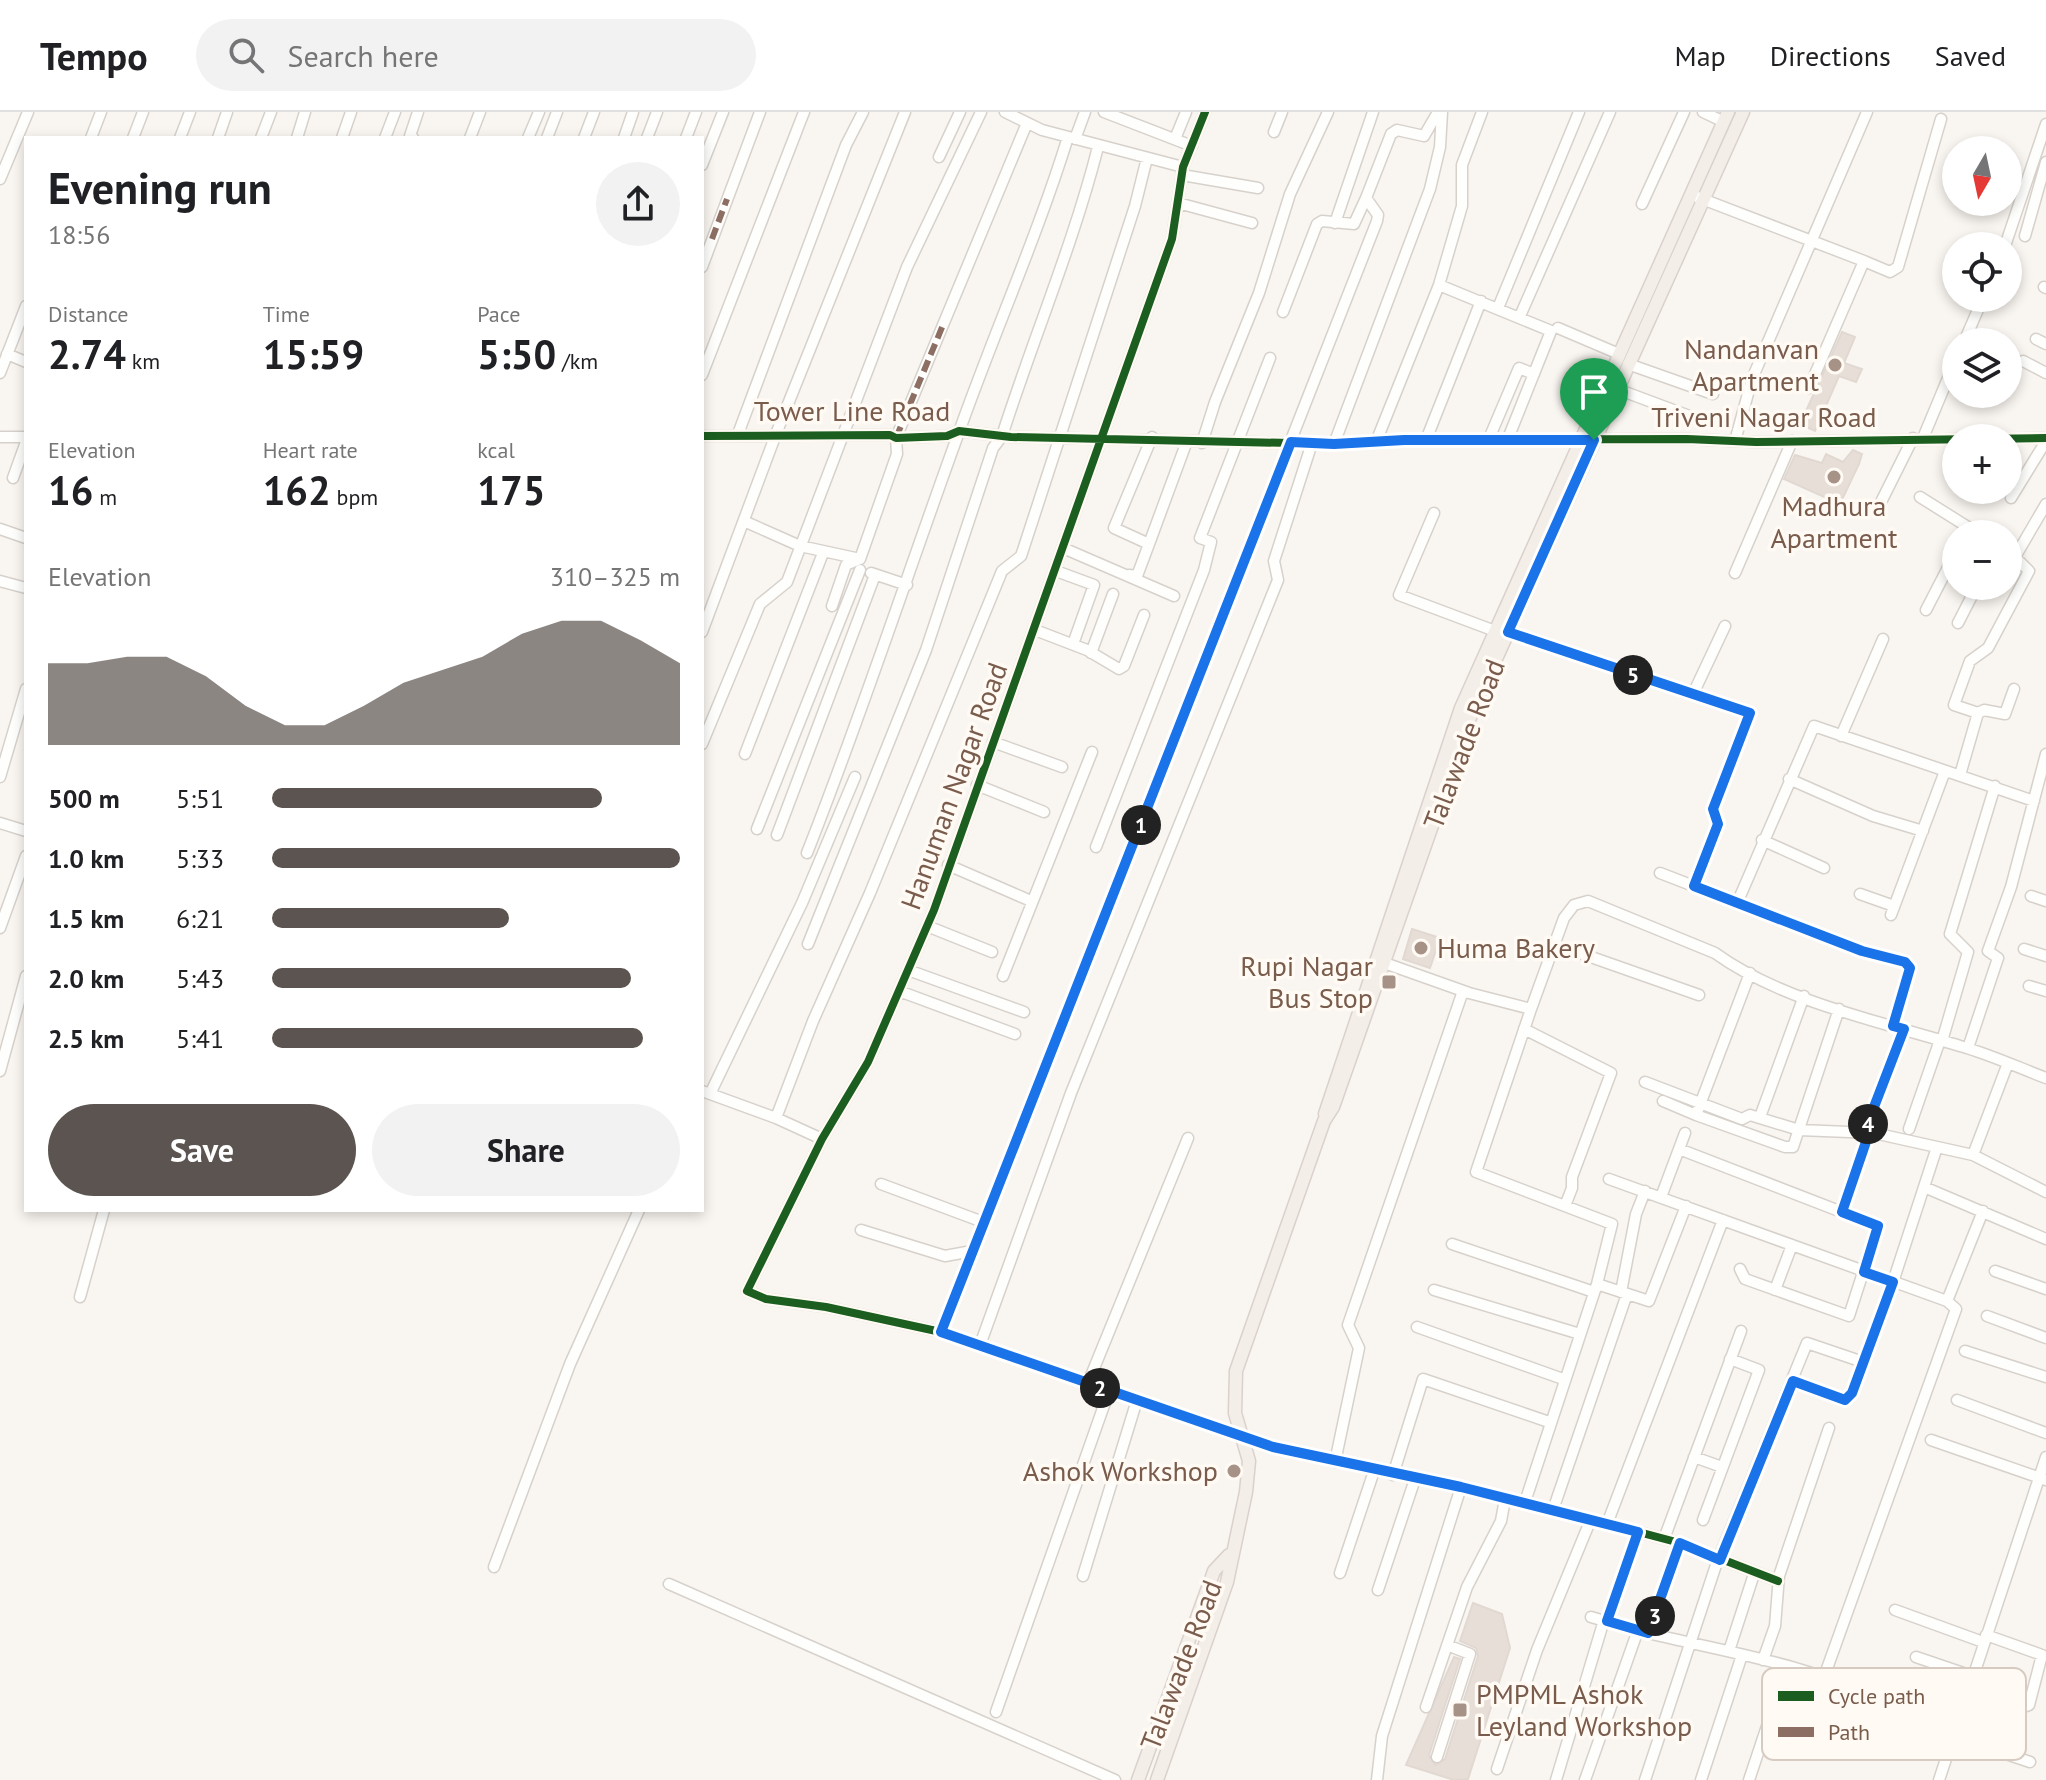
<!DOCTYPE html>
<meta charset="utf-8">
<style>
body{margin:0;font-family:"PT Sans",sans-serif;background:#f2f2f2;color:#202124;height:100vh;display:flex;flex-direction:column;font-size:30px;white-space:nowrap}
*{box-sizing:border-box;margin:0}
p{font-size:26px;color:#757577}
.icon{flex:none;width:44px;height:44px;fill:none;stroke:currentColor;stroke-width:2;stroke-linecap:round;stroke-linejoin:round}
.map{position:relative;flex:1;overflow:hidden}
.sheet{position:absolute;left:24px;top:24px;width:680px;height:1076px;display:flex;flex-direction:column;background:#fff;border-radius:0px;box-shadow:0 4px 12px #0003}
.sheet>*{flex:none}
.needle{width:52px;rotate:189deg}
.controls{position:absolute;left:1942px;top:24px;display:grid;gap:16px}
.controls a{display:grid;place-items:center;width:80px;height:80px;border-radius:50%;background:#fff;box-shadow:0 4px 12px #0003;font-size:40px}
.pin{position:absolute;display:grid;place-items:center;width:68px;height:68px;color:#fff;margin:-82px -34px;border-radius:50% 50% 50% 0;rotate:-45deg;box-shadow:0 0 8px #0007}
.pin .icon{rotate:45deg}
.km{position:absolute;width:40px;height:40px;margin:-20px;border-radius:50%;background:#222;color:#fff;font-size:22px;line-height:40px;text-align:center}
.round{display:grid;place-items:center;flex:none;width:84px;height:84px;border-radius:42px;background:#f2f2f2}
.overview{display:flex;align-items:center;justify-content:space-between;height:136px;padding:0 24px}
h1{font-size:44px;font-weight:700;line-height:60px}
.figures{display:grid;grid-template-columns:repeat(3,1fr);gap:12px;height:136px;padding:8px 24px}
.figures div{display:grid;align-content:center}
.figures b{font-size:40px;font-weight:700}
.figures small{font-size:22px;font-weight:400}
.figures p{font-size:22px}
.chart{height:224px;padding:16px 24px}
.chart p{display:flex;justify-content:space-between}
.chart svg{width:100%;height:144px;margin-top:8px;fill:#5c5450;opacity:.7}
.cta{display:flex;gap:16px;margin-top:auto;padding:16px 24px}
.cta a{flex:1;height:92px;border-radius:48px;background:#5c5450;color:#fff;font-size:32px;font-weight:700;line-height:92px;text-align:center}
.cta a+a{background:#f2f2f2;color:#202124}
ul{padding:0 24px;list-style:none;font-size:26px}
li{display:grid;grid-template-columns:128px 96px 1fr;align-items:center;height:60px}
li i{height:20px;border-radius:10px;background:#5c5450}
header{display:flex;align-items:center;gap:48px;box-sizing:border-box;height:112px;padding:0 40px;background:#fff;border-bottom:2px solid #e0e0e0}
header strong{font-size:38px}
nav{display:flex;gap:44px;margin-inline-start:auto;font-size:28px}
.search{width:560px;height:72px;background:#f2f2f2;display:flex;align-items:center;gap:20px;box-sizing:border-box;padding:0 28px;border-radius:44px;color:#757577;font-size:30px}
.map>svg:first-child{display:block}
</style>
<header>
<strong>Tempo</strong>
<div class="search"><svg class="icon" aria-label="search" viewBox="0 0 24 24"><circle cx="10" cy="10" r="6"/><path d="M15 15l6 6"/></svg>Search here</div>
<nav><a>Map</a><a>Directions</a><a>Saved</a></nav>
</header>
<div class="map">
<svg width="2046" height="1668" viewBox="0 0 2046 1668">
<rect width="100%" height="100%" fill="#f9f5f0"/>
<path fill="#e6ded7" stroke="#e2d8d2" stroke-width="2" d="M1842,220L1855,225L1844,251L1862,257L1856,270L1839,264L1815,319L1800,312Z
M1853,338L1862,342L1859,352L1840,392L1784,367L1795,343L1822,351L1826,342L1843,350Z
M1412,817L1440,826L1430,856L1403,847Z
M1473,1491L1502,1502L1510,1536L1468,1667L1454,1668L1406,1653L1454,1545L1460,1547L1429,1643L1435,1653L1445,1647L1478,1544L1476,1536L1460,1529Z"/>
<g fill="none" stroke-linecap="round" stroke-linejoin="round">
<g stroke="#d7d1cb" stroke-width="13">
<path id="minor" d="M1005,0L1042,18L1183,55
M1104,0L1192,34
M1205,0L1183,55L1172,127L934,798L868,950L822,1027L747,1179L766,1187L826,1195L941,1220L1273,1335L1525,1390L1680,1431L1778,1469
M1703,0L1724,10
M1274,20L1282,0
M1177,22L1186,0
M91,26L101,0
M133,26L143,0
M180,26L190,0
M218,26L227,0
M261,26L271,0
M297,26L305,0
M342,26L351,0
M385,26L395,0
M413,26L410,24L418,0
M470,26L480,0
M528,26L539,0
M547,26L557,0
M584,26L594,0
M624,26L633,0
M647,26L657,0
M686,26L696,0
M1075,27L1085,0
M939,45L960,0
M702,53L723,0
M1182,63L1258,76
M0,67L28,0
M1697,85L1864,149L1809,276
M1178,91L1252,111
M1642,92L1684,0
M1335,111L1373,0
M2025,124L2046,50
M2005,134L2046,12
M1864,149L1890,160L1898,155L1941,7
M702,155L760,0
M1439,173L1551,219L1507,329
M2044,175L2046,176
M1498,196L1579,0
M1283,200L1317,112L1322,109L1354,112L1366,86
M1520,204L1610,0
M1558,216L1619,242
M2036,227L2046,232
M1964,230L1983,186
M7,242L26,250
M2023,249L2046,261
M1628,252L1713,282
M0,261L26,194
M702,263L804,0
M1617,277L1700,308
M738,322L846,33L863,0
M702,324L890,323L896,326L947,324L959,319L1011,325L1334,332L1404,328L1687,327L1756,330L2046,326
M0,325H26
M1152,325L1114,416L1149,432L1187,329
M1923,326L1956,247
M1426,328L1481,189
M1488,329L1519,256L1534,262
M1735,329L1752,267L1867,0
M1376,330L1439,173L1462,94V53L1482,0
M1202,331L1215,290L1259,181L1290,82L1328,0
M1334,332L1430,77L1440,35L1442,0
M13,366L26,330
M1920,385L1979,422
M2011,386L2046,329
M1880,392L1913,326
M1434,401L1399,483L1495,519
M746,410L800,434L860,447L846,453L832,494
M0,417L26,426
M1063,436L1174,484
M2008,441L2015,445L2046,392
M860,447L897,342L896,326L1027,11
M1056,459L1094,473L1073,532
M871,461L907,473
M1735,461L1792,329
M1129,463L1137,464L1149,432
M0,469L26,476
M1926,498L1956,440
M1958,511L1977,474
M1502,517L1750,601L1713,697L1718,712L1694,774
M1035,518L1087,538L1119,557L1124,554L1144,503
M702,520L776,322L905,0
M1091,541L1113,482
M1693,582L1725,514
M1978,601L1984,598L2005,602L2014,577
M1841,624L1883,527
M993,630L1062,655
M702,632L760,492L787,470L907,155L981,0
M745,642L823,441
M1960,663L1978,601L1954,593L1970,549L1988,536L2029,459L2015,445
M0,665L26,577
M1789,667L1873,704L1923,719
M977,673L1044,700
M0,711L26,719
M757,717L860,458
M777,723L875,463
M1762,728L1824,756
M1096,735L1204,458L1211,430L1200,426L1270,246
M807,741C862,602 908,460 959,320C994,221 1037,125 1068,25
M948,753L1031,789
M1660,761L1862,839L1905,850L1909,860L1893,914
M1860,782L1894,794
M2031,784L2046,789
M1738,789L1814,614L2034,689
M1891,803L1945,659
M927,814L992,840
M0,816L26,744
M808,832L926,538L993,336L1002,324C1033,227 1073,133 1098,35
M1554,832L1699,883
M2024,837L2046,844
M1376,848L1469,881L1531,897L1564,806L1574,793L1588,789L1715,841C1781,889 1882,910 1960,934C1989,942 2017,955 2046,966
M908,858L1024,900
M1750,861L1696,1003L1785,1035H1793L1839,897
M1003,864L1092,640
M2029,874L2046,879
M899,879L1015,922
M1524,917L1611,961L1572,1065V1076L1565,1094
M1942,929L1968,840L1950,822L1995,674
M1968,936L1998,846L1988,839L2011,775L2046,642
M0,959L26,864
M1645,970L1742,1007L1750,1003L1799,1018L1874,1021L1973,1043L2046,1080
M702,979L776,1006L822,1027
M710,982L802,791L855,665
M1663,989L1696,1003
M1760,1005L1804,884
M776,1006L813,909L870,781L1002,459L1021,444L1024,435L1135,94L1147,46
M1909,1017L1940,928
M1864,1021L1904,917
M1679,1037L1878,1114L1849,1204L1745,1167L1740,1157
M1973,1043L2008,951
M1609,1067L1947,1189L1956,1197L1824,1565
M881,1072L983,1110
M1924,1075L2046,1127
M1661,1085L1685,1021
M1842,1100L1869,1021
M861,1118L945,1144L972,1139
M1452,1132L1594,1180
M1995,1159L2046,1177
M1597,1172L1649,1189L1686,1094
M1434,1178L1580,1222
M1775,1178L1792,1133
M1621,1180L1636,1102L1645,1079
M80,1185L104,1098
M1947,1189L1983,1099
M1987,1204L2046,1226
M1417,1215L1563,1267
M941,1220L1377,109L1378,103L1366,86L1391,22L1397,18L1424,24L1438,0
M980,1233L1071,981L1278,468L1274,449L1312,331
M1965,1239L2046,1265
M1793,1269L1845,1288L1849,1286L1893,1170L1937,1035
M1088,1271L1188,1026
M1957,1288L2046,1321
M1931,1328L2046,1368
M1694,1345L1722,1355
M1335,1350L1359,1236L1348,1213L1463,879
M1393,1363L1423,1267L1549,1310
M1525,1390L1597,1172L1612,1112L1476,1060L1531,897
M1553,1398L1627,1182
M1703,1408L1759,1258L1730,1247
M1607,1412L1723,1108
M1664,1427L1741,1219
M1680,1431L1648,1521C1726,1540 1807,1552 1880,1588C1901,1598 1932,1615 1956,1612
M494,1455L570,1252L639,1098
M1340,1461L1374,1359
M1083,1464L1137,1288
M669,1472L1115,1668
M1378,1478L1415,1367
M1895,1498L1983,1530
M1591,1505L1643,1520
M1607,1509L1638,1420
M1729,1539L1754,1462
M1916,1545L1972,1564
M1763,1548L1775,1514L1779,1464L1829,1316
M1969,1574L2023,1595L2029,1593L2042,1543L1986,1523
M1426,1595L1467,1475L1501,1409L1505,1387
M996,1600L1109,1279
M1953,1624L2030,1650
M1437,1645L1470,1542L1447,1533
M1497,1657L1537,1538L1591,1407
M1377,1668L1382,1624L1461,1375
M1556,1668L1604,1508
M1585,1668L1638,1518
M1645,1668L1716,1453L1807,1231L1863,1250
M1701,1668L1742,1543
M1749,1668L1787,1554
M1939,1668L2046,1345"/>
</g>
<g stroke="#dad1cc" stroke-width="15">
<path id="major" d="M1325,1002L1461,596L1728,0
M1138,1668L1214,1459L1229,1443
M1157,1668L1227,1470L1246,1380L1249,1349L1235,1301L1236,1259L1324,1009L1333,995L1472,600L1743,0"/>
</g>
<use href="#minor" stroke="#fefefd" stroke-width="10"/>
<use href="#major" stroke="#f3eee8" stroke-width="12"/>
<path stroke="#8d6e63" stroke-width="6" stroke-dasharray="12 6" stroke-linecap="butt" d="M712,127L727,87
M896,326L943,213"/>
<g stroke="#fffaf3" stroke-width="13">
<path id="cycleway" d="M1205,0L1183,55L1172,127L934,798L868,950L822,1027L747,1179L766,1187L826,1195L941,1220L1273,1335L1525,1390L1680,1431L1778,1469
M702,324L890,323L896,326L947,324L959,319L1011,325L1334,332L1404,328L1687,327L1756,330L2046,326"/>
</g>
<use href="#cycleway" stroke="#1b5e20" stroke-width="8"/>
</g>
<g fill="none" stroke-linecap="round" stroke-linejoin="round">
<g stroke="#fff" stroke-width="16">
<path id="route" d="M1404,328H1594L1508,520L1750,601L1713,697L1718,712L1694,774L1862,839L1905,850L1910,856L1893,914L1904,917L1864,1021H1869L1842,1100L1878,1114L1864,1160L1893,1170L1852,1281L1845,1288L1793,1269L1720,1448L1680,1431L1648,1521L1607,1509L1638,1420L1461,1375L1273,1335L941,1220L1291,330L1334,332Z"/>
</g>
<use href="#route" stroke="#1a73e8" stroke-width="10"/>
</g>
<g fill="#a69286" stroke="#fffaf3" stroke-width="3">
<circle cx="1835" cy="253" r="8"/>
<circle cx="1834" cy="365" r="8"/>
<circle cx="1421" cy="836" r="8"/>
<rect x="1381" y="862" width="16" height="16" rx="4"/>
<circle cx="1234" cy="1359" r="8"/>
<rect x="1452" y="1590" width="16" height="16" rx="4"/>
</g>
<g text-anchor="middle" stroke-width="7" stroke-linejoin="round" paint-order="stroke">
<g font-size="28" fill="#7a5c4d" stroke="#fffaf3" text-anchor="end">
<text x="1819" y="247">Nandanvan<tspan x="1819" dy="32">Apartment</tspan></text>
<text x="1834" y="404" text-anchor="middle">Madhura<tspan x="1834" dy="32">Apartment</tspan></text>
<text x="1437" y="846" text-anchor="start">Huma Bakery</text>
<text x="1373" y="864">Rupi Nagar<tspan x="1373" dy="32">Bus Stop</tspan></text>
<text x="1218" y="1369">Ashok Workshop</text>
<text x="1476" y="1592" text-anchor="start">PMPML Ashok<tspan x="1476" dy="32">Leyland Workshop</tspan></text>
</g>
<g font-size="28" fill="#7a5c4d" stroke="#fffaf3">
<text x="852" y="309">Tower Line Road</text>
<text x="1764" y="315">Triveni Nagar Road</text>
<text transform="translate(1464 632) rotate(-69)" y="10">Talawade Road</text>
<text transform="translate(954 674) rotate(-70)" y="10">Hanuman Nagar Road</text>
<text transform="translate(1181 1553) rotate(-69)" y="10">Talawade Road</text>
</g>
</g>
<rect x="1762" y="1556" width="264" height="92" rx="12" fill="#fffaf3" stroke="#d7cbc1" stroke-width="2"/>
<rect x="1778" y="1579" width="36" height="10" fill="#1b5e20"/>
<rect x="1778" y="1615" width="36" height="10" fill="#8d6e63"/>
<g font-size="22" fill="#7a5c4d">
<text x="1828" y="1592">Cycle path</text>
<text x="1828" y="1628">Path</text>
</g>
</svg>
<div class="controls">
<a><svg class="needle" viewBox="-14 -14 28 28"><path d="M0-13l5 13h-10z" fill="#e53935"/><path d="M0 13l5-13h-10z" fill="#757577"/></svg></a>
<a><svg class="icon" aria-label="locate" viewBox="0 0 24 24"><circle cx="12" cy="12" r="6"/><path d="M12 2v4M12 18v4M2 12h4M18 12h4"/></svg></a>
<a><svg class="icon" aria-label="layers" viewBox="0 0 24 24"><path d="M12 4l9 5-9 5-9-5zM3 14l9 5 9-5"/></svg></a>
<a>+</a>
<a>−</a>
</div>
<div class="pin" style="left:1594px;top:328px;background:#1e9e55"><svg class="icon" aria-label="arrive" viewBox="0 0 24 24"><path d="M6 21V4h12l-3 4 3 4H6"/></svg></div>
<b class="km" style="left:1141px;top:713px">1</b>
<b class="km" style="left:1100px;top:1276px">2</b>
<b class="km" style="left:1655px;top:1504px">3</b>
<b class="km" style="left:1868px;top:1012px">4</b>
<b class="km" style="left:1633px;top:563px">5</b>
<section class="sheet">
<div class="overview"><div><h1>Evening run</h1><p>18:56</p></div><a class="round"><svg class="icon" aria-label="share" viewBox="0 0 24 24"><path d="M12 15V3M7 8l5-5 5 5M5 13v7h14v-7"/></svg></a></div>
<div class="figures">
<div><p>Distance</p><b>2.74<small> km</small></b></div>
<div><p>Time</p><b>15:59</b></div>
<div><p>Pace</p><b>5:50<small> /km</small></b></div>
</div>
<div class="figures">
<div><p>Elevation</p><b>16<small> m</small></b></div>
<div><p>Heart rate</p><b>162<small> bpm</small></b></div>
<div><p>kcal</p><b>175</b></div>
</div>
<div class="chart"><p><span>Elevation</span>310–325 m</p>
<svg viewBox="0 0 160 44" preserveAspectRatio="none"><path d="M0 44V19L10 19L20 17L30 17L40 23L50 32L60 38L70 38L80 32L90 25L100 21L110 17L120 10L130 6L140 6L150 12L160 19V44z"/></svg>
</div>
<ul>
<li><b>500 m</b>5:51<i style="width:81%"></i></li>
<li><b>1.0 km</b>5:33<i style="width:100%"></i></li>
<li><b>1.5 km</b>6:21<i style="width:58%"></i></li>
<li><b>2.0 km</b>5:43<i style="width:88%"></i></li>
<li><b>2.5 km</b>5:41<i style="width:91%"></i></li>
</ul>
<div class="cta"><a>Save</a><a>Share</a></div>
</section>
</div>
